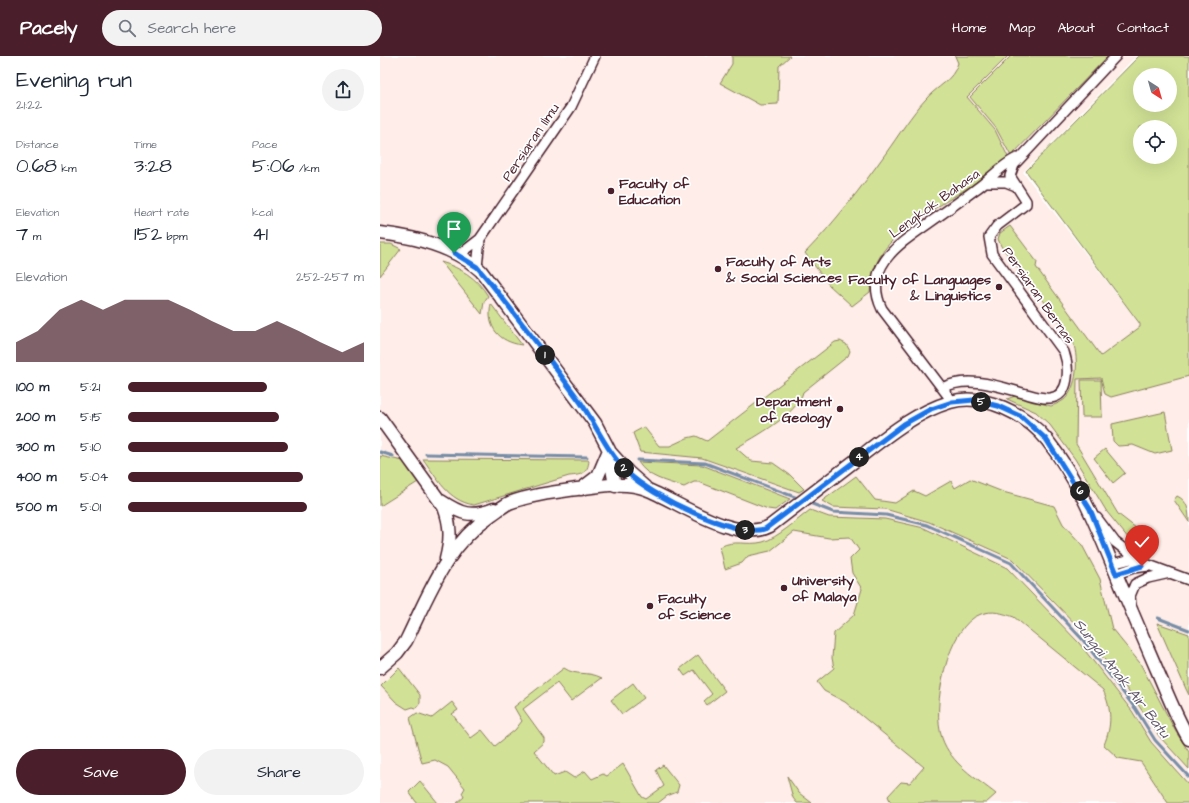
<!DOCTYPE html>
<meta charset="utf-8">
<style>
body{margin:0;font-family:"Architects Daughter",sans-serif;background:#f2f2f3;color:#1f2937;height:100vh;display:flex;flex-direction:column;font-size:15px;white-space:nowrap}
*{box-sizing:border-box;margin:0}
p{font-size:13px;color:#747a83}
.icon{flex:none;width:22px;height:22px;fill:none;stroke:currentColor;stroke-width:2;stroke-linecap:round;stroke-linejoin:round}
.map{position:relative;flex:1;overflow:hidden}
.panel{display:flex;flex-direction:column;background:#fff;width:380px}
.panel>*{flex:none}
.needle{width:26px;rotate:143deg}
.controls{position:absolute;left:753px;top:12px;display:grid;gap:8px}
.controls a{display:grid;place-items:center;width:44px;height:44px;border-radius:50%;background:#fff;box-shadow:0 4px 16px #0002;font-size:20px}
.pin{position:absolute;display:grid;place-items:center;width:34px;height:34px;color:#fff;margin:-41px -17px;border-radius:50% 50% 50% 0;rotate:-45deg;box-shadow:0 0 4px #0007}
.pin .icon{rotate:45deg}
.km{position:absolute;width:20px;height:20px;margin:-10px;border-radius:50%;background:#222;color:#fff;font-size:11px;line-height:20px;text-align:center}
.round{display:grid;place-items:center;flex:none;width:42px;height:42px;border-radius:21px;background:#f2f2f3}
.summary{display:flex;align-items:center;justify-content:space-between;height:68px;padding:0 16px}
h1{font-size:22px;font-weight:600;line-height:30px}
.stats{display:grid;grid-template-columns:repeat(3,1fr);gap:6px;height:68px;padding:4px 16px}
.stats div{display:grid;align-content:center}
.stats b{font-size:20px;font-weight:600}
.stats small{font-size:11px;font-weight:400}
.stats p{font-size:11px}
.chart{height:112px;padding:8px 16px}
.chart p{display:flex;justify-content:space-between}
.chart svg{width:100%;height:72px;margin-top:4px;fill:#4a1f2b;opacity:.7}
.button{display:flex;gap:8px;margin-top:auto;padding:8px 16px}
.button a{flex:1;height:46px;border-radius:24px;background:#4a1f2b;color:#fff;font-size:16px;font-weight:600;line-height:46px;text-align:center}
.button a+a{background:#f2f2f3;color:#1f2937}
ul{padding:0 16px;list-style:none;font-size:13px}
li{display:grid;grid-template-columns:64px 48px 1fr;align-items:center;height:30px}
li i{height:10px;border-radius:5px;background:#4a1f2b}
header{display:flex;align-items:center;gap:24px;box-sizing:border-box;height:56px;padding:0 20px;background:#4a1f2b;color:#fff}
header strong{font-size:19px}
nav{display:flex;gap:22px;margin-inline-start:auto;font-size:14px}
.search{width:280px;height:36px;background:#f2f2f3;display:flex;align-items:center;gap:10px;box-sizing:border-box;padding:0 14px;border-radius:22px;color:#747a83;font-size:15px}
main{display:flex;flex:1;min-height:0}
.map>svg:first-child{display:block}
</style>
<header>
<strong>Pacely</strong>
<div class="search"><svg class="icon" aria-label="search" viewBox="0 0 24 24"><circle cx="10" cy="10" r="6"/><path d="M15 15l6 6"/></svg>Search here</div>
<nav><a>Home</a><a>Map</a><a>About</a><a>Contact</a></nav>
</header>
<main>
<section class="panel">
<div class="summary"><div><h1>Evening run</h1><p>21:22</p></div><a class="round"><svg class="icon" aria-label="share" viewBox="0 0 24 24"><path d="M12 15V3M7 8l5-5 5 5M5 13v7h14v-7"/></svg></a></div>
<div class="stats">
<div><p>Distance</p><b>0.68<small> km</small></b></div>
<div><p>Time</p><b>3:28</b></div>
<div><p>Pace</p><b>5:06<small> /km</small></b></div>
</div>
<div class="stats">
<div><p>Elevation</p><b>7<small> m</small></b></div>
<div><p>Heart rate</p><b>152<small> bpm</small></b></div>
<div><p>kcal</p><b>41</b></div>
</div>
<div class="chart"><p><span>Elevation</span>252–257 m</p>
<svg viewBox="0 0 160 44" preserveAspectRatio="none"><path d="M0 44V32L10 25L20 12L30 6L40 12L50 6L60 6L70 6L80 12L90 19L100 25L110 25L120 19L130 25L140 32L150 38L160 32V44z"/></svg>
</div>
<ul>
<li><b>100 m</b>5:21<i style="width:59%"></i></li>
<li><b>200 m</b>5:15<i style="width:64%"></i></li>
<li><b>300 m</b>5:10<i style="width:68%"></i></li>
<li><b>400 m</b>5:04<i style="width:74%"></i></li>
<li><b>500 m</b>5:01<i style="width:76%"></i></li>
</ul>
<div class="button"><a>Save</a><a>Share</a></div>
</section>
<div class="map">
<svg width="809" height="747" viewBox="0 0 809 747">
<rect width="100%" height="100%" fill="#fff"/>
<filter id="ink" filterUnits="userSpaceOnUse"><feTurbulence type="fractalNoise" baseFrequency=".025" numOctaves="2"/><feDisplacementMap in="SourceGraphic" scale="8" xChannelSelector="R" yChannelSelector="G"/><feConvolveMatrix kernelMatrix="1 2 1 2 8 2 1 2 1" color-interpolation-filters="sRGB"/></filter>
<g filter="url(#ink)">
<path fill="#feede8" d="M0,0H756L643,116L796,316L809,313V747H0Z"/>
<path fill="#d1e296" stroke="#8e8060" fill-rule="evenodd" d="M352,0H410L399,10L398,48L380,49L340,27L352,8Z
M575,0H628L587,41L615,74L628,101C617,109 607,119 595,127C568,146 517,171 501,199C494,210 491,223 490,236L472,250L449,229L425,197C455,166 481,132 506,97C519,79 531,59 546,43C557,30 573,25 578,7Z
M631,0H728L631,100L616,72L590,41Z
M759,0H809V320L731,341L725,338L721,322L697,323L696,388L738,458L756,472L749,483L727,456L695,403L670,369L656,356L627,343L635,340L671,350C677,348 685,345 689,338C699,322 698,296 691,280L621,190L618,183L620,177L630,170L657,206L656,211L721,300L760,271V268L646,115ZM760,19H790V49H760ZM760,71H790V101H760Z
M0,188H11L21,193L0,220Z
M61,206C81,212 97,222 108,240L104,246L102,258Z
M111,248L142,289C119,286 106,271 111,248Z
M460,285L466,288L470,295L468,300L423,336C418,358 375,381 356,392L371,405L393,407L410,419L424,433L419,436L322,402L260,396L253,377L264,371L279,390H290L307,382L316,380L327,385L455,286Z
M701,324H721L722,361H702Z
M785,356L792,394L775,398L753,389L738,390L733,385L732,368Z
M725,393L745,417L733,427L714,402Z
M0,400L23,405L38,426L0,450Z
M43,403L209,404C208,418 201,419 189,420L94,449C68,445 57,422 43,403Z
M258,406L322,409L410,443L395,454L388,453L319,426H314L304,431C286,425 268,422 258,406Z
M476,420L495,444L515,447L534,435L545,440L571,425L575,432L590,423L623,436L674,450L683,468L702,489L720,523L732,573L760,607L796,676L809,696V713L779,680L755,644L706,579L632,503L549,466L505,453L453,451L442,445Z
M797,440C808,445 809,455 809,466L794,444Z
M430,454L449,461L505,463L544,472L627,512L699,587L752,655L771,686L809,729V747H788L761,706L738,702L724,689C732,669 732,654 723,634L634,561C622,557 613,554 601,558C567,569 551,653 562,682C571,708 596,722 616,738L606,747H511L508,740L521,726L530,727L544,711L465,646L444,635L437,626L454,612L452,602L454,577L474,559L482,533L472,517L470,503L479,494L470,481L449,482L414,476L390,495L368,500L362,507L345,513L340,491C354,483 367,490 383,486C397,482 417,464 430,454Z
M777,567L809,578V639L806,633Z
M318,599L345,635L327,649L324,645L332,638L314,614L305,620L300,613Z
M19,612L40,639V647L36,652L33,651L27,653L16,646L1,630Z
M184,612C197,621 206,614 222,622L191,645L177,627L143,653L164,682V686L154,695L174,720L185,716L194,722L205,715L212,723L223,718L227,720L243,708L262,741L266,743L284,730L276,714L283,709L299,729L297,736L287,740L278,747H77L84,741L82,737L85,732L68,711L55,704L42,707L30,662L37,657L52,662L72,646L78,654L72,658L91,682L102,674L115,690L135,674L142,665L134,651Z
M253,627L264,642L242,658L231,644Z
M407,720L419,737L432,747H417L413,742Z
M40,725L58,747H37L29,736Z"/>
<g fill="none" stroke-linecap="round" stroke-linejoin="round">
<path stroke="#788da6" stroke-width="3" d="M0,396L13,400
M46,398L207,401
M257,404L325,407L420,443
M427,446L453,456L506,459L547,469L631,507L703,584L755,652L775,684L809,721
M778,562L809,574"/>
<g stroke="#4a1f2b" stroke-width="12">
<path id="minor" d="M607,126H626L636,130
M100,183L191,51L215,0
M73,197L83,196L100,183L97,211
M562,332C587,319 618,330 643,337C651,339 661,343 670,342C691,340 689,310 684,296L612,198L609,181L617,170L646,148V145L630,120L634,109L736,0
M572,345L502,253C482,211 519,188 549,167C565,156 580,145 596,133C608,125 624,107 637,102
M717,462L735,486L758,504
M732,508L751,503L755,504L809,524
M736,518L753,512L769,510
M751,549L750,540L755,528L768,522L790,517"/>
</g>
<g stroke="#4a1f2b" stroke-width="15">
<path id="tertiary" d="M0,177C35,181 75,191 101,215L215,367L229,394L235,430
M0,362L64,451C71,469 71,484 66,503
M230,396L248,416L265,431
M201,433L218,420L229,394
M61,445C81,458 90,462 114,453
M0,612L17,597L26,585C49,538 66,490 111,459C117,455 123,450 129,447C150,439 175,436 197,433C219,430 246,425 266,433C299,446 356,488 390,470C417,449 445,428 472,407C502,384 533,357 570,346C603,336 646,358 667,384C697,422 715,466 733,510C747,545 762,579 777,614C787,637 796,661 809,683"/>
</g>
<use href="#minor" stroke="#fff" stroke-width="9"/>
<use href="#tertiary" stroke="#fff" stroke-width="12"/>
</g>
</g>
<g fill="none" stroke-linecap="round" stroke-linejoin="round" filter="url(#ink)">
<g stroke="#fff" stroke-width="8">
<path id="route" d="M74,197L97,211L108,224C140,264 171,305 201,347C217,371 228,397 248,417C270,439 355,482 385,473L524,368L551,353L572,346L594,344L618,350L642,361L666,383L710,453L736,518L762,510"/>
</g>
<use href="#route" stroke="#1a73e8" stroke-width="5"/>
</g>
<g fill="#4a1f2b" stroke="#fff" stroke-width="1.5">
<circle cx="231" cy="135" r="4"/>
<circle cx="338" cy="213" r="4"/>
<circle cx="619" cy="231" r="4"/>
<circle cx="460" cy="353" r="4"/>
<circle cx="404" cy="532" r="4"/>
<circle cx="270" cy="550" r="4"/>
</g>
<g text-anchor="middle" stroke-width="3.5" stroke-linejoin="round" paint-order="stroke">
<g font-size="14" fill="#4a1f2b" stroke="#fff">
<text transform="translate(150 86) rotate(-56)" y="5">Persiaran Ilmu</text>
<text transform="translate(554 147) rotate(-36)" y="5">Lengkok Bahasa</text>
<text transform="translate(659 239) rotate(55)" y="5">Persiaran Bernas</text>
</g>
<g font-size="14" font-weight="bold" fill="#4a1f2b" stroke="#fff" text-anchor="start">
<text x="239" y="132">Faculty of<tspan x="239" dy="16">Education</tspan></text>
<text x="346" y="210">Faculty of Arts<tspan x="346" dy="16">&amp; Social Sciences</tspan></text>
<text x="611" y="228" text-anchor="end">Faculty of Languages<tspan x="611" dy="16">&amp; Linguistics</tspan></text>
<text x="452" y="350" text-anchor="end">Department<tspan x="452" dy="16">of Geology</tspan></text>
<text x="412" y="529">University<tspan x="412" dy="16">of Malaya</tspan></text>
<text x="278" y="547">Faculty<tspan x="278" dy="16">of Science</tspan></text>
</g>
<g font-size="15" font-style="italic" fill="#615668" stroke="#fff">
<text transform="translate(742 622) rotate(52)" y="5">Sungai Anak Air Batu</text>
</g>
</g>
</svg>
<div class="controls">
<a><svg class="needle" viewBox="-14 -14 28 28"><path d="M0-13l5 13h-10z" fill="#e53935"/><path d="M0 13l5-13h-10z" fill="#747a83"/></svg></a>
<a><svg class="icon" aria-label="locate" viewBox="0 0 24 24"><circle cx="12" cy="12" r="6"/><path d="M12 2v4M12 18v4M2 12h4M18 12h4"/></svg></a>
</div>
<div class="pin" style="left:74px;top:197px;background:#1e9e55"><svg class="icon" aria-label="arrive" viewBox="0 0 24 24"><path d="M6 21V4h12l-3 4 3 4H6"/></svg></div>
<div class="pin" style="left:762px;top:510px;background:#d93025"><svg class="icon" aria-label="check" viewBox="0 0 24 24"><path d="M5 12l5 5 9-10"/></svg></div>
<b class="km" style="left:165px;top:299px">1</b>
<b class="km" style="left:244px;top:412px">2</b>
<b class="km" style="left:365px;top:474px">3</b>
<b class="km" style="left:479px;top:401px">4</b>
<b class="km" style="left:601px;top:346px">5</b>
<b class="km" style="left:700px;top:435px">6</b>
</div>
</main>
